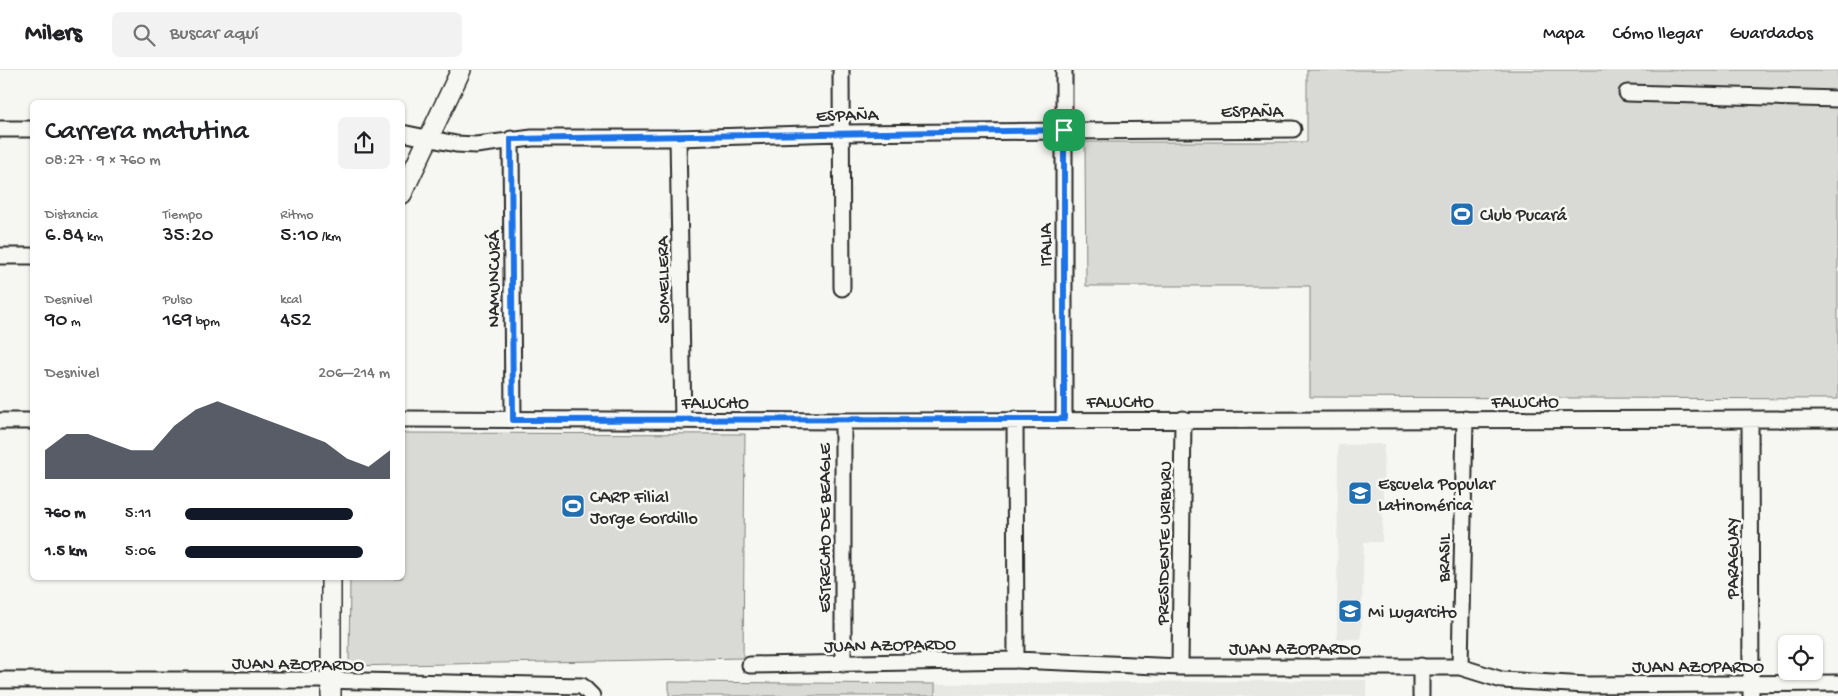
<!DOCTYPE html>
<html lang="es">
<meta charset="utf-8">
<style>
body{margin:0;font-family:"Gochi Hand",sans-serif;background:#f2f2f2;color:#202124;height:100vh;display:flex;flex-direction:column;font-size:19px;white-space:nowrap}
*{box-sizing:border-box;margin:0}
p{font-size:16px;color:#757577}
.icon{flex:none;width:28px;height:28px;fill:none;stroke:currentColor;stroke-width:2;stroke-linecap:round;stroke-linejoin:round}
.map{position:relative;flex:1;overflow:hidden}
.details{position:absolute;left:30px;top:30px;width:375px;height:480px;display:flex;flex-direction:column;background:#fff;border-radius:8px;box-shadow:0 1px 4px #0004}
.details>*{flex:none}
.buttons{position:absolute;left:1778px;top:565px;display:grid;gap:10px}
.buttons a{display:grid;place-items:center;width:45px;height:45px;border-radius:8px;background:#fff;box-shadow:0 1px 4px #0004;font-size:25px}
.pin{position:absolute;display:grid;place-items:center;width:42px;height:42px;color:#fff;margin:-21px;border-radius:10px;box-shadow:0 2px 8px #0006}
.round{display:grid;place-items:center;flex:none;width:52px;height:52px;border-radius:8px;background:#f2f2f2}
.summary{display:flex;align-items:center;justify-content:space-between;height:85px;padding:0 15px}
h1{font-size:28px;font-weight:600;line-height:38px}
.stats{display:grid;grid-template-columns:repeat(3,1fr);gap:8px;height:85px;padding:5px 15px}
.stats div{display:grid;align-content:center}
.stats b{font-size:21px;font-weight:600}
.stats small{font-size:14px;font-weight:400}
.stats p{font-size:14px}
.chart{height:140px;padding:10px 15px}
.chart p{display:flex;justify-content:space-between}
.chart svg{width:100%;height:90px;margin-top:5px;fill:#111827;opacity:.7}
ul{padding:0 15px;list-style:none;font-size:16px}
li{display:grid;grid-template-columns:80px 60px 1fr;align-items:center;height:38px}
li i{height:12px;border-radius:6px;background:#111827}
header{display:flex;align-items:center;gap:30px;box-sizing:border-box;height:70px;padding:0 25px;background:#fff;border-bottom:1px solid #e0e0e0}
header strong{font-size:24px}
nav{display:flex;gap:28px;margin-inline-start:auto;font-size:18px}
.search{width:350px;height:45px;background:#f2f2f2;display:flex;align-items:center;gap:12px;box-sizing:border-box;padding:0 18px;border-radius:8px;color:#757577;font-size:19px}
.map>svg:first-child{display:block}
</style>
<header>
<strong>Milers</strong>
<div class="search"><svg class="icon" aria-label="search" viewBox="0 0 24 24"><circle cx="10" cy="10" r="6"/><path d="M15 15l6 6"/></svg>Buscar aquí</div>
<nav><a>Mapa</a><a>Cómo llegar</a><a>Guardados</a></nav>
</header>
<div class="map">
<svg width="1838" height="626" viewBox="0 0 1838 626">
<rect width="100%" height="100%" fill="#f6f6f2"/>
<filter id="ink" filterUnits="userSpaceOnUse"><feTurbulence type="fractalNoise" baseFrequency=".02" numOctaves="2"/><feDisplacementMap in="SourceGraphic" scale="10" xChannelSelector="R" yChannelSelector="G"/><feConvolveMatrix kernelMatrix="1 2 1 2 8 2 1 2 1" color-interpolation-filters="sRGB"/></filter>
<g filter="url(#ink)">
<path fill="#e7e7e3" d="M1384,374L1382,472H1364L1361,569H1337L1338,375Z
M1366,610V626H935V614Z"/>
<path fill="#d9d9d5" stroke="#828280" d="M1307,0H1838V329L1310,327V216H1086L1085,72H1307Z
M403,363L745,364L743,588L349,596L350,508H402Z
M669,612L935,614V626H669Z"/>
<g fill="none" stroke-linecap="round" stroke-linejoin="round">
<g stroke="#2b2b2b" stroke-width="19">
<path id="minor" d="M841,0L842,218
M1627,23L1838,29
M0,59H32
M402,63L456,74L476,75L532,68H678L840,63L1293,59
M678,68L683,351
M511,69L513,349
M0,186H32
M402,349L843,351L1838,349
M1015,349L1016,590
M1064,349V0
M1750,350L1751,626
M0,351H32
M843,594V351
M750,595L1016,590L1180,597H1460L1502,610L1587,615L1838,613
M1421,596V626
M1180,597L1183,349
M1460,597L1465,349
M0,610H318L582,616L592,626"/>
</g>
<g stroke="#2b2b2b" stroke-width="22">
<path id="tertiary" d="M402,124L461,0
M331,508V626"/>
</g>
<use href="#minor" stroke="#f6f6f2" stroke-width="15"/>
<use href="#tertiary" stroke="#f6f6f2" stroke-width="19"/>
</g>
</g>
<g fill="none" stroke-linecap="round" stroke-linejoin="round" filter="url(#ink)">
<g stroke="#fff" stroke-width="10">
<path id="route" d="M1064,60V349L513,350L511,69Z"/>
</g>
<use href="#route" stroke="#1a73e8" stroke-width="6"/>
</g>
<defs>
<g id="stadium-square" transform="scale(1.25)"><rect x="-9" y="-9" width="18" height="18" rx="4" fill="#1f6fb2" stroke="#f6f6f2"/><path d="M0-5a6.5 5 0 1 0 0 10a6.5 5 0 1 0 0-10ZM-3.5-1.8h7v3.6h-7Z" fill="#fff"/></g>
<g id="school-square" transform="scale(1.25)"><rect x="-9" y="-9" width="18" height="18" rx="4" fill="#1f6fb2" stroke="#f6f6f2"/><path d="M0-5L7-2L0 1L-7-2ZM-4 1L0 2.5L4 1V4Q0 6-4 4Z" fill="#fff"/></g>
</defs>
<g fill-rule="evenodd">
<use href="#stadium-square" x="1462" y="144"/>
<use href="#school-square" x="1360" y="423"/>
<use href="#stadium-square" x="573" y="436"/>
<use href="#school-square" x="1350" y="541"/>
</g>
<g text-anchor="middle" stroke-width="5" stroke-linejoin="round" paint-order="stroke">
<g font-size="18" fill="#2b2b2b" stroke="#f6f6f2">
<text x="1252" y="47">ESPAÑA</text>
<text transform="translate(847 44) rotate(-1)" y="6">ESPAÑA</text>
<text transform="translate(1045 175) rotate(-90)" y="6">ITALIA</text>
<text transform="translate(493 209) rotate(-90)" y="6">NAMUNCURÁ</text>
<text transform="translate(662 210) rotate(-91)" y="6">SOMELLERA</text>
<text x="1120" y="337">FALUCHO</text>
<text x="1525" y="337">FALUCHO</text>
<text x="715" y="338">FALUCHO</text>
<text transform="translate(824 458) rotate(-90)" y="6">ESTRECHO DE BEAGLE</text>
<text transform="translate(1163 473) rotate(-89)" y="6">PRESIDENTE URIBURU</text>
<text transform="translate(1443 488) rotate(-89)" y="6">BRASIL</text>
<text transform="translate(1732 488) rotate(-90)" y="6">PARAGUAY</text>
<text transform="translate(890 574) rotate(-1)" y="6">JUAN AZOPARDO</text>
<text x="1295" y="584">JUAN AZOPARDO</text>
<text transform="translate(298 593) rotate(1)" y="6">JUAN AZOPARDO</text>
<text x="1698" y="602">JUAN AZOPARDO</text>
</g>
<g font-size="18" fill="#2b2b2b" stroke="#f6f6f2" text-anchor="start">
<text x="1480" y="150">Club Pucará</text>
<text x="1378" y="419">Escuela Popular<tspan x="1378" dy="21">Latinomérica</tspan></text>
<text x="590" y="432">CARP Filial<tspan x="590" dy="21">Jorge Gordillo</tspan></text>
<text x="1368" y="547">Mi Lugarcito</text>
</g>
</g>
</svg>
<div class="buttons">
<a><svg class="icon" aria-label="locate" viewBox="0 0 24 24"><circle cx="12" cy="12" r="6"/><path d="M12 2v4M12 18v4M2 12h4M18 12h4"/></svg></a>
</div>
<div class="pin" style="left:1064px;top:60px;background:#1e9e55"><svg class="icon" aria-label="arrive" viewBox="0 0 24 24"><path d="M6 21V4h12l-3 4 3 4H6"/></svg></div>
<section class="details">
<div class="summary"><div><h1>Carrera matutina</h1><p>08:27 · 9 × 760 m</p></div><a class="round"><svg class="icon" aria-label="share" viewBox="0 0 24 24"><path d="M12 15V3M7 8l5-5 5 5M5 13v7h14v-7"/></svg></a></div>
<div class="stats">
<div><p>Distancia</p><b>6.84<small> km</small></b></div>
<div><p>Tiempo</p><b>35:20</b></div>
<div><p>Ritmo</p><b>5:10<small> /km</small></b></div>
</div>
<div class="stats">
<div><p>Desnivel</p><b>90<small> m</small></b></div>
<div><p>Pulso</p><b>169<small> bpm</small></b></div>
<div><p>kcal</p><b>452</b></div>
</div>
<div class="chart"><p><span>Desnivel</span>206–214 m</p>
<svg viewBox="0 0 160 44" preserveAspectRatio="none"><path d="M0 44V30L10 22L20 22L30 26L40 30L50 30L60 18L70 10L80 6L90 10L100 14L110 18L120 22L130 26L140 34L150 38L160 30V44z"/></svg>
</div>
<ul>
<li><b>760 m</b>5:11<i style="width:82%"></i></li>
<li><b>1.5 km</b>5:06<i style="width:87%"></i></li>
</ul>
</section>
</div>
